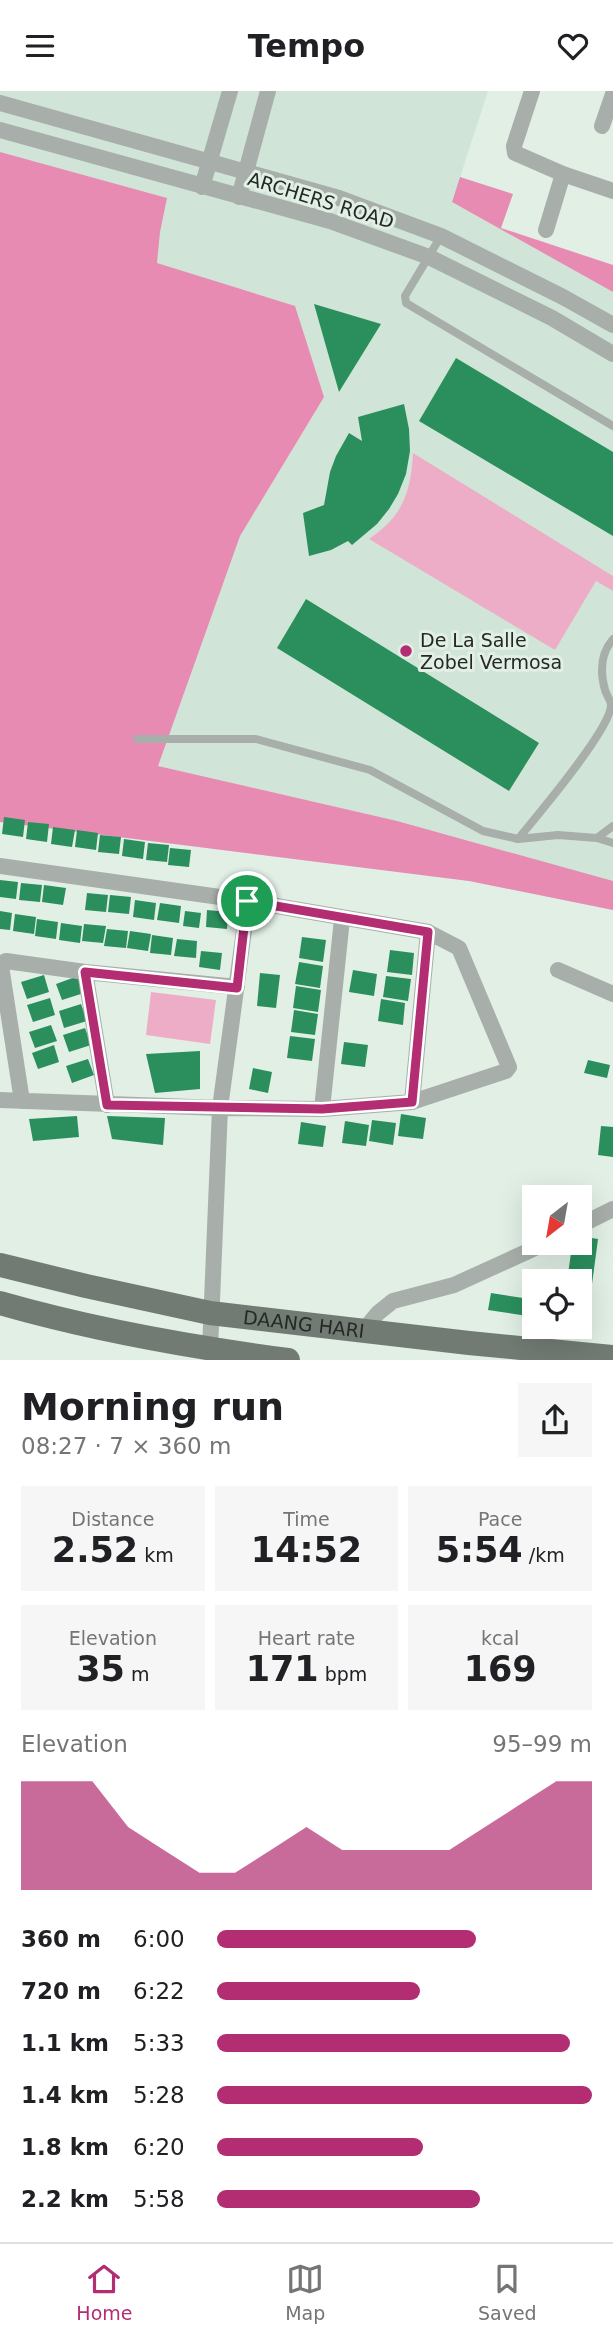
<!DOCTYPE html>
<meta charset="utf-8">
<style>
body{margin:0;font-family:"DejaVu Sans",sans-serif;background:#f6f6f6;color:#202124;height:100vh;display:flex;flex-direction:column;font-size:26px;white-space:nowrap}
*{box-sizing:border-box;margin:0}
p{font-size:23px;color:#757577}
.icon{flex:none;width:38px;height:38px;fill:none;stroke:currentColor;stroke-width:2;stroke-linecap:round;stroke-linejoin:round}
.map{position:relative;height:1269px;overflow:hidden}
.details{display:flex;flex-direction:column;background:#fff;flex:1}
.details>*{flex:none}
.needle{width:46px;rotate:211deg}
.tools{position:absolute;left:522px;top:1094px;display:grid;gap:14px}
.tools a{display:grid;place-items:center;width:70px;height:70px;border-radius:0px;background:#fff;box-shadow:0 7px 28px #0002;font-size:35px}
.pin{position:absolute;display:grid;place-items:center;width:60px;height:60px;color:#fff;margin:-30px;border:4px solid #fff;border-radius:50%;box-shadow:0 2px 7px #0007}
.round{display:grid;place-items:center;flex:none;width:74px;height:74px;border-radius:0px;background:#f6f6f6}
.summary{display:flex;align-items:center;justify-content:space-between;height:119px;padding:0 21px}
h1{font-size:38px;font-weight:600;line-height:52px}
.metrics{display:grid;grid-template-columns:repeat(3,1fr);gap:10px;height:119px;padding:7px 21px}
.metrics div{display:grid;align-content:center;border-radius:0px;background:#f6f6f6;text-align:center}
.metrics b{font-size:35px;font-weight:600}
.metrics small{font-size:19px;font-weight:400}
.metrics p{font-size:19px}
.chart{height:196px;padding:14px 21px}
.chart p{display:flex;justify-content:space-between}
.chart svg{width:100%;height:126px;margin-top:7px;fill:#b22d72;opacity:.7}
ul{padding:0 21px;list-style:none;font-size:23px}
li{display:grid;grid-template-columns:112px 84px 1fr;align-items:center;height:52px}
li i{height:18px;border-radius:9px;background:#b22d72}
header{display:flex;justify-content:space-between;align-items:center;height:91px;padding:0 21px;background:#fff;font-size:32px;font-weight:600}
.menu{display:flex;justify-content:space-around;align-items:center;height:98px;border-top:2px solid #e0e0e0;background:#fff;font-size:19px;color:#757577}
.menu a{display:grid;justify-items:center;gap:4px}
.menu .current{color:#b22d72}
.map>svg:first-child{display:block}
</style>
<header><svg class="icon" aria-label="menu" viewBox="0 0 24 24"><path d="M4 6h16M4 12h16M4 18h16"/></svg>Tempo<svg class="icon" aria-label="heart" viewBox="0 0 24 24"><path d="M12 20l-8-8c-3-5 5-10 8-4 3-6 11-1 8 4z"/></svg></header>
<div class="map">
<svg width="613" height="1269" viewBox="0 0 613 1269">
<rect width="100%" height="100%" fill="#e1efe5"/>
<path fill="#d0e5d7" d="M0,0H488L452,111L613,201V819L469,790L0,731Z"/>
<path fill="#eeadc7" d="M413,362L613,485V500L596,490L555,559L369,448C403,425 411,401 413,362Z
M151,901L216,909L210,953L146,944Z"/>
<path fill="#e78bb2" d="M0,61L167,107L160,141L157,172L295,215L324,306L240,445L158,675L397,730L613,790V819L469,790L0,731Z
M460,86L513,103L501,137L613,174V201L452,111Z"/>
<path fill="#2b8f5d" d="M314,213L381,233L339,301Z
M456,267L613,361V445L419,330Z
M404,313L409,338L410,360L406,383L398,403L389,418L377,433L352,454L348,450L331,459L309,465L303,422L324,414L330,381L336,365L349,342L362,350L358,326Z
M306,508L539,652L509,700L277,557Z
M4,726L25,729L23,746L2,743Z
M28,731L49,733L47,751L26,748Z
M53,736L75,739L72,756L51,753Z
M77,739L98,742L96,759L75,756Z
M100,744L121,746L119,763L98,761Z
M124,748L145,751L143,768L122,765Z
M148,752L169,754L167,771L146,769Z
M170,757L191,759L189,776L168,774Z
M0,789L18,791L16,808L0,806Z
M21,792L42,794L40,811L19,809Z
M44,794L66,797L63,814L42,811Z
M87,802L108,804L106,821L85,819Z
M110,804L131,806L129,823L108,821Z
M135,809L156,812L154,829L133,826Z
M160,812L181,815L179,832L157,829Z
M207,819L228,821L227,838L206,836Z
M0,820L12,822L10,839L0,838Z
M185,820L201,822L199,837L183,835Z
M15,823L36,826L34,843L13,840Z
M37,828L58,831L56,848L35,845Z
M61,832L82,835L80,852L59,849Z
M84,833L106,835L103,852L82,850Z
M107,838L128,840L126,857L104,855Z
M130,840L151,843L148,860L127,857Z
M152,844L173,847L171,864L150,862Z
M302,846L326,849L323,871L299,867Z
M177,848L197,850L196,867L174,865Z
M390,859L414,862L412,884L387,881Z
M201,860L222,862L220,879L199,876Z
M299,871L323,875L320,897L295,893Z
M353,879L377,883L374,905L349,901Z
M260,882L280,884L276,917L257,915Z
M44,884L49,901L27,908L21,891Z
M78,885L84,902L62,909L56,893Z
M386,885L411,888L408,910L383,906Z
M296,895L321,899L318,921L293,917Z
M50,907L55,924L33,931L27,914Z
M381,908L405,912L403,934L378,930Z
M81,913L87,930L64,937L59,920Z
M294,919L318,923L315,944L291,941Z
M51,934L57,950L35,957L29,941Z
M85,937L91,954L69,961L63,944Z
M290,945L315,948L312,970L287,967Z
M344,951L368,954L365,976L341,973Z
M54,954L59,971L38,978L32,962Z
M200,960V998L155,1002L146,963Z
M88,968L94,984L72,992L66,975Z
M588,969L610,974L607,987L584,982Z
M253,977L272,981L268,1002L249,998Z
M401,1023L426,1027L423,1048L398,1045Z
M77,1025L79,1046L33,1050L29,1028Z
M107,1025L165,1027L163,1054L112,1048Z
M372,1029L396,1032L393,1054L369,1050Z
M345,1030L369,1034L366,1055L342,1052Z
M301,1031L326,1035L323,1056L298,1053Z
M601,1035L613,1036V1066L598,1064Z
M585,1146L598,1148L590,1208L579,1206V1190H567L572,1155L584,1156Z
M527,1182L547,1185L546,1190H534V1226L488,1219L491,1202L523,1207Z"/>
<g fill="none" stroke-linecap="round" stroke-linejoin="round">
<path stroke="#a8aeaa" stroke-width="8" d="M441,145L405,205L406,212L613,335
M137,648H256L370,679L483,740L518,748C536,726 611,638 611,614C611,610 606,603 605,599C600,581 600,563 613,548
M597,747L613,752
M518,748L558,744L597,747L613,735"/>
<path stroke="#a8aeaa" stroke-width="16" d="M532,0L514,55L515,62L563,83L613,100
M0,12L339,107L441,145L563,206L613,234
M602,35L613,3
M0,39L330,130L429,166L552,227L613,263
M202,96L230,0
M239,106L268,0
M546,139L563,83
M0,775L248,810L428,841L459,857L509,976L506,980L412,1011L322,1018L220,1017L0,1009
M558,879L613,903
M85,881L107,1014
M22,1010L1,875L2,872L6,870L85,881L237,896
M412,1011L428,841
M322,1018L342,828
M579,1135L613,1118
M363,1240L378,1222L393,1210L454,1194L546,1152
M210,1258L220,1017L248,810"/>
<g stroke="#717b74" stroke-width="24">
<path id="s1" d="M0,1174L86,1195L210,1222L469,1252L613,1266"/>
<path d="M0,1212C94,1239 190,1256 288,1269"/>
</g>
</g>
<g fill="none" stroke-linecap="round" stroke-linejoin="round">
<g stroke="#fff" stroke-width="14">
<path id="route" d="M247,810L428,841L412,1011L322,1018L107,1014L85,881L237,897Z"/>
</g>
<use href="#route" stroke="#b22d72" stroke-width="9"/>
</g>
<circle fill="#b22d72" stroke="#e1efe5" stroke-width="2.5" cx="406" cy="560" r="7"/>
<g text-anchor="middle" stroke-width="6" stroke-linejoin="round" paint-order="stroke">
<g font-size="19" fill="#242926" stroke="#e1efe5">
<text transform="translate(321 109) rotate(17)" y="7">ARCHERS ROAD</text>
<text dy="7" stroke="none"><textPath href="#s1" startOffset="310">DAANG HARI</textPath></text>
</g>
<g font-size="19" fill="#242926" stroke="#e1efe5" text-anchor="start">
<text x="420" y="556">De La Salle<tspan x="420" dy="22">Zobel Vermosa</tspan></text>
</g>
</g>
</svg>
<div class="tools">
<a><svg class="needle" viewBox="-14 -14 28 28"><path d="M0-13l5 13h-10z" fill="#e53935"/><path d="M0 13l5-13h-10z" fill="#757577"/></svg></a>
<a><svg class="icon" aria-label="locate" viewBox="0 0 24 24"><circle cx="12" cy="12" r="6"/><path d="M12 2v4M12 18v4M2 12h4M18 12h4"/></svg></a>
</div>
<div class="pin" style="left:247px;top:810px;background:#1e9e55"><svg class="icon" aria-label="arrive" viewBox="0 0 24 24"><path d="M6 21V4h12l-3 4 3 4H6"/></svg></div>
</div>
<section class="details">
<div class="summary"><div><h1>Morning run</h1><p>08:27 · 7 × 360 m</p></div><a class="round"><svg class="icon" aria-label="share" viewBox="0 0 24 24"><path d="M12 15V3M7 8l5-5 5 5M5 13v7h14v-7"/></svg></a></div>
<div class="metrics">
<div><p>Distance</p><b>2.52<small> km</small></b></div>
<div><p>Time</p><b>14:52</b></div>
<div><p>Pace</p><b>5:54<small> /km</small></b></div>
</div>
<div class="metrics">
<div><p>Elevation</p><b>35<small> m</small></b></div>
<div><p>Heart rate</p><b>171<small> bpm</small></b></div>
<div><p>kcal</p><b>169</b></div>
</div>
<div class="chart"><p><span>Elevation</span>95–99 m</p>
<svg viewBox="0 0 160 44" preserveAspectRatio="none"><path d="M0 44V6L10 6L20 6L30 22L40 30L50 38L60 38L70 30L80 22L90 30L100 30L110 30L120 30L130 22L140 14L150 6L160 6V44z"/></svg>
</div>
<ul>
<li><b>360 m</b>6:00<i style="width:69%"></i></li>
<li><b>720 m</b>6:22<i style="width:54%"></i></li>
<li><b>1.1 km</b>5:33<i style="width:94%"></i></li>
<li><b>1.4 km</b>5:28<i style="width:100%"></i></li>
<li><b>1.8 km</b>6:20<i style="width:55%"></i></li>
<li><b>2.2 km</b>5:58<i style="width:70%"></i></li>
</ul>
</section>
<nav class="menu">
<a class="current"><svg class="icon" aria-label="home" viewBox="0 0 24 24"><path d="M3 11l9-7 9 7M6 9v11h12V9"/></svg>Home</a>
<a><svg class="icon" aria-label="map" viewBox="0 0 24 24"><path d="M3 6l6-2 6 2 6-2v14l-6 2-6-2-6 2zM9 4v14M15 6v14"/></svg>Map</a>
<a><svg class="icon" aria-label="saved" viewBox="0 0 24 24"><path d="M7 4h10v16l-5-4-5 4z"/></svg>Saved</a>
</nav>
